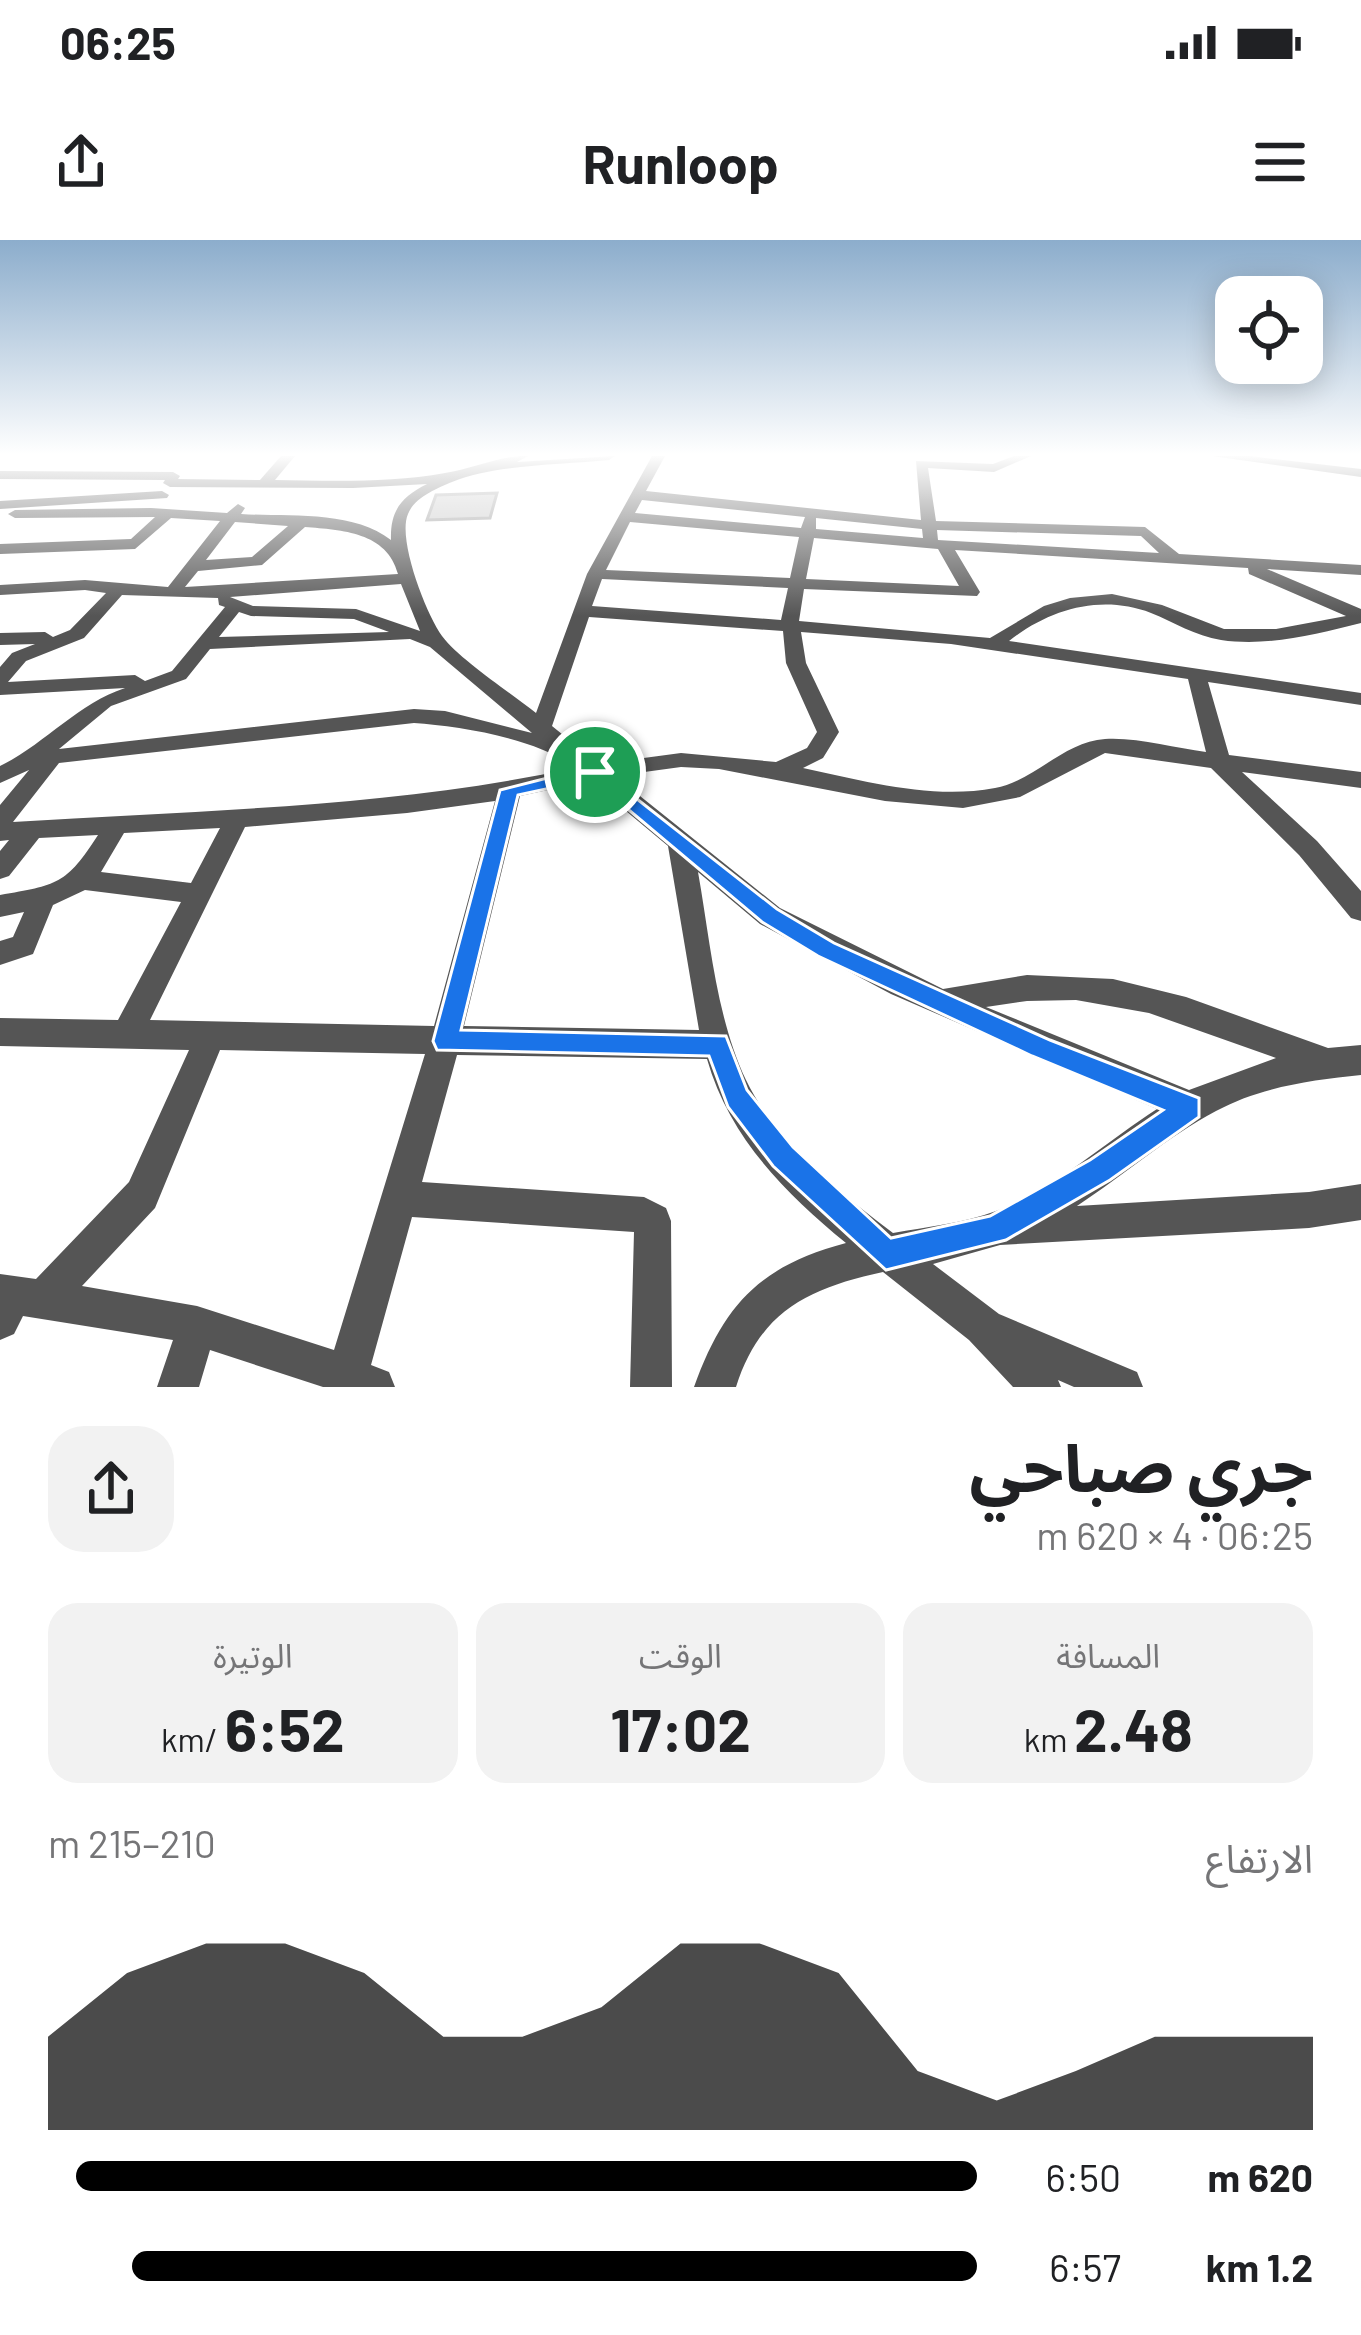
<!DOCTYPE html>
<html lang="ar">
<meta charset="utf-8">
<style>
body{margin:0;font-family:Barlow,"Noto Sans Arabic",sans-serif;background:#f2f2f2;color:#202124;direction:rtl;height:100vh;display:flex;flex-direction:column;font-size:45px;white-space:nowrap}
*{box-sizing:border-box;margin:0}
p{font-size:39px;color:#757577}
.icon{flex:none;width:66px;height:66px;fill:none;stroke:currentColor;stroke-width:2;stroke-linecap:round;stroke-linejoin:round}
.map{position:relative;height:1147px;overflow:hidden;direction:ltr}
.drawer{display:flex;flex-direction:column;background:#fff;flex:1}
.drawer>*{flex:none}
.tools{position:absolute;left:1215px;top:36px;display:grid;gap:24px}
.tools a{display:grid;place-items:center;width:108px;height:108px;border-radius:24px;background:#fff;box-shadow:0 6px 30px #0003;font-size:60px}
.pin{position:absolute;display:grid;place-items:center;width:102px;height:102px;color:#fff;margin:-51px;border:6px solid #fff;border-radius:50%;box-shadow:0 3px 12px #0007}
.round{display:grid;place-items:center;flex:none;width:126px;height:126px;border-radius:36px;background:#f2f2f2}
.head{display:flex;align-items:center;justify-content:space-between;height:204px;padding:0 48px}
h1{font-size:66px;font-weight:700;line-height:90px}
.figures{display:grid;grid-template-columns:repeat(3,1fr);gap:18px;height:204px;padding:12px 48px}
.figures div{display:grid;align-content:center;border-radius:30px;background:#f2f2f2;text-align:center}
.figures b{font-size:60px;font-weight:700}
.figures small{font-size:33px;font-weight:400}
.figures p{font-size:33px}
.chart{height:336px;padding:24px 48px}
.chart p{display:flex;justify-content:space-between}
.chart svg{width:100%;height:216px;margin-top:12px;fill:#000;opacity:.7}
ul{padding:0 48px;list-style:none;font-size:39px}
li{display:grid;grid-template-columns:192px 144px 1fr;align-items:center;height:90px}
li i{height:30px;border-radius:15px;background:#000}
.status{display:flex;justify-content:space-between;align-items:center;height:84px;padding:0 60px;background:#fff;direction:ltr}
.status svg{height:33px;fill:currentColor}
header{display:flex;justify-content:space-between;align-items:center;height:156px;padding:0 48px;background:#fff;font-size:54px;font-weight:700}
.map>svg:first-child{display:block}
</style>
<div class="status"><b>06:25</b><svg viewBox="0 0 49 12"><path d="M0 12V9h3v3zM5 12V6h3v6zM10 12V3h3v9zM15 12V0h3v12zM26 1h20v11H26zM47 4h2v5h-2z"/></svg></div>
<header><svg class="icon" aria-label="menu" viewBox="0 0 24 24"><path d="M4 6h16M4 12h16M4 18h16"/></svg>Runloop<svg class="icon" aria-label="share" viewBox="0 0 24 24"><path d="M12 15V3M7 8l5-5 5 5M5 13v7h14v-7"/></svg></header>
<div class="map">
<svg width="1361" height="1147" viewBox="0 0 1361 1147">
<rect width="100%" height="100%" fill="#fff"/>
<path fill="#c4c4c4" stroke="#999" stroke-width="3" d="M497,253L490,278L427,280L436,255Z"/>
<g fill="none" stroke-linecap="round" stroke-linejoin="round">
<path fill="#555" fill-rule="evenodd" d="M281,216H295L275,240C331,241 390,243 445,233C472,229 501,215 528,216L517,222L615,216L609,220C561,225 496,224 452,242C437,248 414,258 408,274C397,299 426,374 442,396C460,420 511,453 536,473L587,334L652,216H665L646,251L921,280L916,221L993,224L1014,216H1031L994,232L928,228L936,281L1145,287L1179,314L1361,325V335L1267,329L1361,369V383C1316,394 1268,407 1221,400C1195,396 1174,382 1151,373C1101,354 1050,369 1009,401L1361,453V465L1208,442L1229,515L1361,532V548L1242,532L1317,601L1361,651V681L1351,678L1299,615L1211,528L1105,513L1020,557L963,568L885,561L719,529L681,527L615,536L780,668L943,749L1027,735L1113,739L1186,757L1328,808L1361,805V835C1312,840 1260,847 1216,871C1167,897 1124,935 1077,966L1309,952L1361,944V980L1309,988L1000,1005L933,1024L999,1074L1137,1132L1143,1147H1074L1058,1140L1061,1147H1013L969,1100L883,1032C809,1048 760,1071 736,1147H694C724,1064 760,1026 846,1003C785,953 729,897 707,819L457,815L422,942L644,957L666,968L671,981L672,1147H630L634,992L412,977L371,1125L389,1132L395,1147H323L210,1110L199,1147H157L173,1100L23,1076L14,1094L0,1100V1034L36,1039L129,942L189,810L0,806V778L118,780L181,662L85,650L53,665L33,714L0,725V701L13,697L24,672L0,677V655C57,645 66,645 98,595L39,598L9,636L0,639V611L9,600L0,601V565L29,530L0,543V526C45,504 77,464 125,448L0,455V427L12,413L35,404L0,405V393L45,392L53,397L70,390L106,353L85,350L0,355V345L85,340L168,347L220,281L171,278L135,309L0,314V304L131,299L155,277L15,278L8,274L15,270L151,268L227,273L238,264L245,268L241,274C288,277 352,270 391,300C390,271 401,257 427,244L353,248L170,247L163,243L165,240L0,239V231L173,232L180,236L178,239L260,240ZM642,260L805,277L801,288L635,273ZM816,278L922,289L923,298L816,289ZM235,282L288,286L252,317L206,320ZM630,282L799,297L790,338L606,330ZM305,287C342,290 387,292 398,334L185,347L198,331L262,325ZM937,290L1141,296L1159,313L938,300ZM814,298L938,309L959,346L806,339ZM955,310L1248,328L1249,334L1346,376L1276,389H1224L1162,365L1112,354L1070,358L1044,366L990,398L799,381L804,349L977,356L980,352ZM602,339L788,348L781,380L592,366ZM401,344L420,391L356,369L253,366L230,357ZM122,355L218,358L219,365L225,367L172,431L145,441L135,435L8,442L26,421L84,398ZM239,372L251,376L354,379L389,392L219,397ZM589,377L783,391L786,423L817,492L807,508L776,522L681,513L599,524L552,486ZM801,392L951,404L1188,439L1206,512C1174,508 1137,497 1105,499C1065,501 1034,541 995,548C932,560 865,541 803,528L823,518L839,492L806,423ZM410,399L430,407L532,493L445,471L414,469L59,509L111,466L186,439L210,409ZM414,483C460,486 540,499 575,528C388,568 202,570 13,582L59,523ZM590,541L668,606L699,790L464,786L520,556ZM495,561L434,786L150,780L245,587L407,573ZM220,588L191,643L101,632L124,593ZM698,632L760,684L891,754L1157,869C1104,903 1055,949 996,971C963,983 927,987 893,993C838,951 777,904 746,840C716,777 710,699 698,632ZM1076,760L1149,773L1276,818L1189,850L986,767L1027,761ZM220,810L425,814L334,1110L197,1066L82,1046L155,968Z
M1212,216H1249L1361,229V237Z
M162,251L169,255L167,258L0,269V261Z"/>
</g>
<linearGradient id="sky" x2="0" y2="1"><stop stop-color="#8cadcc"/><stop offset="0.57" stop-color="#fff"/><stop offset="1" stop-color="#fff" stop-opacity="0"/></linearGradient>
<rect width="1361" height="376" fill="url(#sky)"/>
<path fill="#1a73e8" stroke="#fff" stroke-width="3" fill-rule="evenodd" d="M595,526L777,669L834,703L1050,800L1199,858V877L1110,940L1006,1000L886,1030L773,926L728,867L709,816L437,810L433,801L500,550ZM592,539L762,682L818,716L1032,816L1163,870L1090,920L990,976L891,998L793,907L747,850L726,796L461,790L518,555Z"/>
</svg>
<div class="tools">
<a><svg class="icon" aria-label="locate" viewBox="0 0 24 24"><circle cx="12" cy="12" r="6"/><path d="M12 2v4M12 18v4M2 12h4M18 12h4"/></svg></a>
</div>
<div class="pin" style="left:595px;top:532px;background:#1e9e55"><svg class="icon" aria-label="arrive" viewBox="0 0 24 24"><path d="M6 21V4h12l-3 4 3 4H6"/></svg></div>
</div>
<section class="drawer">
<div class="head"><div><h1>جري صباحي</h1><p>06:25 · 4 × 620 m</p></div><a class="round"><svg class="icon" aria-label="share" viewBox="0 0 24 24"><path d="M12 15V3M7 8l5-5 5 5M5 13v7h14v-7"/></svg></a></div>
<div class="figures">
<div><p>المسافة</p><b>2.48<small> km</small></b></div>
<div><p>الوقت</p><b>17:02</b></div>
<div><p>الوتيرة</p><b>6:52<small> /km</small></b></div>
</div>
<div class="chart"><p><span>الارتفاع</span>210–215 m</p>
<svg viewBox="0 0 160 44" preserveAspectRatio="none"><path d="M0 44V25L10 12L20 6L30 6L40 12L50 25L60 25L70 19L80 6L90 6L100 12L110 32L120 38L130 32L140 25L150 25L160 25V44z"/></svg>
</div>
<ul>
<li><b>620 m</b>6:50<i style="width:97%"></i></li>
<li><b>1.2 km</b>6:57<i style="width:91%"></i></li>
</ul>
</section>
